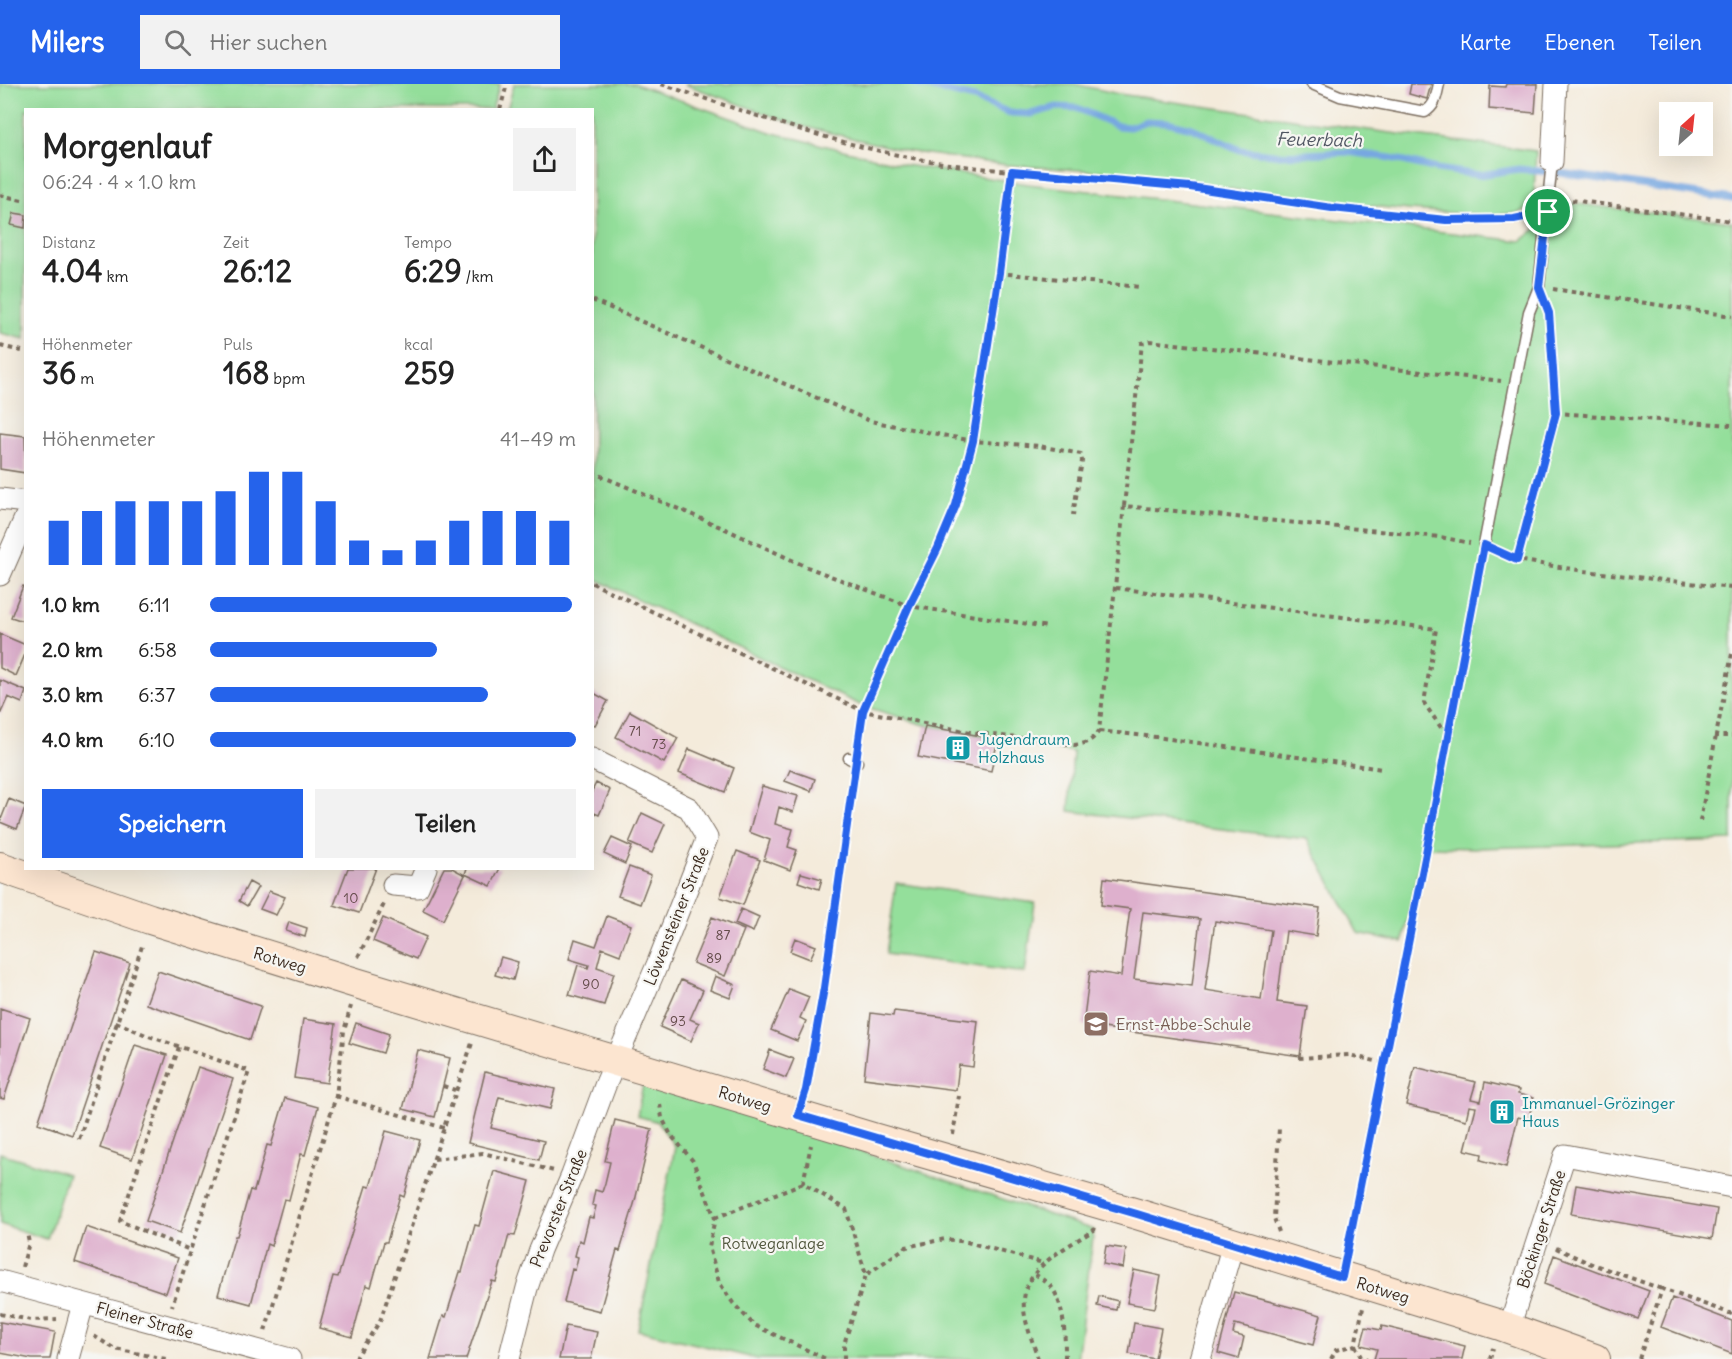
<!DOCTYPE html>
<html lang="de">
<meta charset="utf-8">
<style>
body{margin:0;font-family:Delius,sans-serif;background:#f2f2f2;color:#222;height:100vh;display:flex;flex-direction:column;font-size:22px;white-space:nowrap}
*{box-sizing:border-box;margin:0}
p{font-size:20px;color:#767676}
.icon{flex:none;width:33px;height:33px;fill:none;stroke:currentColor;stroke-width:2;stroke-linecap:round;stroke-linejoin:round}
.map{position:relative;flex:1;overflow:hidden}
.sheet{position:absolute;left:24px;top:24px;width:570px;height:762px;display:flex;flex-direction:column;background:#fff;border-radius:0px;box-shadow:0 6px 24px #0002}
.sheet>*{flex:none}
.needle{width:39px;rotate:27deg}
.buttons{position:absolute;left:1659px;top:18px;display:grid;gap:12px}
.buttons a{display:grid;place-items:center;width:54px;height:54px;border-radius:0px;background:#fff;box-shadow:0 6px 24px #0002;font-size:30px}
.pin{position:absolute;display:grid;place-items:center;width:51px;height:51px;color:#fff;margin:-26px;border:3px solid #fff;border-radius:50%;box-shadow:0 2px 6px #0007}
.round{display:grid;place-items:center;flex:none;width:63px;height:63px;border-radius:0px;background:#f2f2f2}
.head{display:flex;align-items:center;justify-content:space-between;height:102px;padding:0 18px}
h1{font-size:33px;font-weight:700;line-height:45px}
.metrics{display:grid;grid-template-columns:repeat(3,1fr);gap:9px;height:102px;padding:6px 18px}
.metrics div{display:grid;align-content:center}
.metrics b{font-size:30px;font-weight:700}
.metrics small{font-size:16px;font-weight:400}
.metrics p{font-size:16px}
.chart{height:168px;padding:12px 18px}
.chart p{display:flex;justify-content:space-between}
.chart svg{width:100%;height:108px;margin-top:6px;stroke:#2563eb;stroke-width:6}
.action{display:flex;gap:12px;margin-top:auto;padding:12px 18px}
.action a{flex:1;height:69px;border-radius:0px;background:#2563eb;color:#fff;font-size:24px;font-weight:700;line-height:69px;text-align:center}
.action a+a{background:#f2f2f2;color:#222}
ul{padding:0 18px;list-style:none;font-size:20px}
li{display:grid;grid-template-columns:96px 72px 1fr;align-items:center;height:45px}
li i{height:15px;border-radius:8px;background:#2563eb}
header{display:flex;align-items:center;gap:36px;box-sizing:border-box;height:84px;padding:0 30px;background:#2563eb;color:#fff}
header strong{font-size:28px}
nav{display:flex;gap:33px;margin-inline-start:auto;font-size:21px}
.search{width:420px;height:54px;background:#f2f2f2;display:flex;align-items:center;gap:15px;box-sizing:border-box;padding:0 21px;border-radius:0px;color:#767676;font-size:22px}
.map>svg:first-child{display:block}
</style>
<header>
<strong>Milers</strong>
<div class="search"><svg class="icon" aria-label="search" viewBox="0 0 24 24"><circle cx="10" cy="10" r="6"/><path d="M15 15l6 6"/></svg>Hier suchen</div>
<nav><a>Karte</a><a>Ebenen</a><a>Teilen</a></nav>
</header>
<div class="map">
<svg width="1732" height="1275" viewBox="0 0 1732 1275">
<rect width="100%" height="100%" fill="#f6f6f2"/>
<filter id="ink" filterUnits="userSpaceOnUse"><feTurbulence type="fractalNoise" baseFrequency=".0167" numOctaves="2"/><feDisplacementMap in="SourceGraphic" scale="12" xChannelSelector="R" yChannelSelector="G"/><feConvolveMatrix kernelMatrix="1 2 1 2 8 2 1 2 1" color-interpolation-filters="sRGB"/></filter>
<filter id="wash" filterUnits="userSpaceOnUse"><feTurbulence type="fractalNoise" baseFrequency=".008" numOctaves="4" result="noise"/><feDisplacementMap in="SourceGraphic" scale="24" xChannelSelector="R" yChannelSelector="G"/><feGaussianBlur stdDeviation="1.35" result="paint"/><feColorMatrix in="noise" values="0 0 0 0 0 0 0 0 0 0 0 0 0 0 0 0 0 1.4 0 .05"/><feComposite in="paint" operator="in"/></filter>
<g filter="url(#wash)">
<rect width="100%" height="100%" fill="#f4ebdb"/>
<path fill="#94df9b" stroke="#68845c" stroke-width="1.5" d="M0,0H500L492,25L26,26L25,255L0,249Z
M514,0H635L773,49L905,81L1028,100L1521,157L1569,119L1732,138V756L1480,764L1423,763L1403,858L1358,849L1307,755L1069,727L1073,668L925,641L860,621L593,494L592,26H507Z
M684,0H1074L1119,10L1383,48L1536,67L1534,109L1540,113V121L1518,129L1486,131L1409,126L1285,113L1122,89L1007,81L906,67L797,41Z
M896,799L1035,819L1025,889L886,870Z
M643,1000L801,1047L1094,1146L1077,1275H758L638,1246L675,1063L658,1038L637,1032Z
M0,1069L68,1090L47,1155L0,1140Z"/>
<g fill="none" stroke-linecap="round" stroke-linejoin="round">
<path stroke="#77a7e1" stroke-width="7" d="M916,0L974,14L1010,29L1031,30L1057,23L1077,24L1118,42L1130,43L1146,37L1167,38L1192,44L1240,66L1281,71L1347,68L1391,74L1437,85L1479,91L1519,85L1561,89L1732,115"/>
</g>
<g id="blocks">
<path fill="#deb0cd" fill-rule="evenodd" d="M1411,0H1431L1427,15L1409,10Z
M1506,0H1537L1535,29L1489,25L1490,2L1505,3Z
M14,129L26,131L25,144L11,141Z
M0,349L25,352L26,389L0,385Z
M23,502L26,503V538L11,533Z
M0,550L26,561V568L16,592L0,584Z
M0,596L26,607L22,619L8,613L0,631Z
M592,608L608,617L595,641L592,640Z
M630,627L678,654L664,679L616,653Z
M925,642L998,655L991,687L918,673Z
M689,665L734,684L725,708L679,689Z
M790,686L815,695L811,707L785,697Z
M596,699L610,706L599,731L592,728V707Z
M762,702L798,712L793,728L779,723L775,740L793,745L788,763L797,766L790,786L764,776L770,756L749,748Z
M9,715L26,722L17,745L0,738Z
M642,729L665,740L652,769L629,759Z
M612,754L632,763L625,780L604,770Z
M737,767L760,776L743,821L720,813Z
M629,783L651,791L640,820L618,812Z
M348,784H376L359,829L334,821Z
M444,784H452L465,791L443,836L423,826Z
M467,784H500L491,802L465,790Z
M801,789L822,795L819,805L798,798Z
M1104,794L1320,824L1316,852L1286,847L1277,918L1307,922L1300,972L1083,941L1090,887L1121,892L1130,825L1101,821ZM1143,828L1200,835L1192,902L1134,895ZM1215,837L1271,846L1261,915L1205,906Z
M249,798L258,803L247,822L239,817Z
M269,807L285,813L276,831L260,825Z
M741,825L759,833L753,848L735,840Z
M607,832L631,841L620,871L602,864L597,883L614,889L604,921L569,911L578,881L588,884L589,881L569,875L575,855L596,862Z
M712,833L744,846L725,892L693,879Z
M383,834L426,853L416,875L373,857Z
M289,838L307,844L305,853L286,847Z
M795,854L816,862L810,875L790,867Z
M96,868L130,879L72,1051L38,1039Z
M501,873L518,878L513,896L495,891Z
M158,887L261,922L250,956L146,920Z
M715,892L735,901L730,914L710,906Z
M681,896L703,906L690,935L699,939L691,957L660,943Z
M789,905L809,913L800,934L806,937L797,957L771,946Z
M0,924L30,934L4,1015L0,1014Z
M894,927L978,937L973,983L959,981L956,1006L864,994L871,929L893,932Z
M303,935L336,940L327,999L294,994Z
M356,939L389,950L383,969L349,959Z
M135,961L167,971L132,1075L100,1064Z
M418,966L450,974L435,1033L403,1025Z
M770,966L794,975L786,994L763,985Z
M198,983L233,995L180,1149L146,1137Z
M1415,983L1476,998L1471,1015L1481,1017L1485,998L1519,1006L1518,1010L1534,1014L1528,1036L1518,1033L1506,1083L1481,1076L1482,1070L1465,1066L1476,1023L1469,1022L1466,1036L1406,1021Z
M485,988L555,1005L550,1025L499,1013L491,1044L544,1057L539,1076L468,1059Z
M285,1014L318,1023L305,1071L301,1070L289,1116L284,1115L271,1162L267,1160L251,1220L218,1211L235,1152H237L250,1106L254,1107L267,1061L271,1062Z
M615,1036L652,1045L635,1117L620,1167L617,1166L600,1227L564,1218L572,1185L575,1186L578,1173L575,1172L579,1156L583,1158L589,1133L593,1134L596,1122L592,1121L595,1106L602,1108L605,1099L610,1078L605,1077Z
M386,1047L420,1056L404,1113L400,1111L387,1158H384L371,1203L366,1201L352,1253L319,1244L333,1192L338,1193L366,1102L370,1103Z
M494,1087L530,1097L515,1152L509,1151L496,1198L492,1197L466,1275H430L443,1232L446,1233L460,1188H462L475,1141L479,1142Z
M1576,1101L1717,1125L1712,1155L1571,1130Z
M86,1143L178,1174L166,1209L75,1178Z
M1106,1162L1126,1165L1123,1184L1103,1180Z
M1554,1171L1649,1207L1638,1235L1544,1200Z
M1134,1186L1161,1192L1155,1224L1127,1219Z
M1234,1208L1321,1231L1313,1261L1235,1240L1233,1250L1244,1253L1239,1275L1218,1269Z
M1099,1212L1118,1217L1116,1226L1097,1222Z
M1672,1214L1732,1237V1270L1661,1243Z
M0,1238L55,1248L50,1275H32L0,1269Z
M1134,1239L1161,1244L1155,1275L1129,1270Z
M566,1242L597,1248L591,1275H559Z
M1382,1242L1465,1262L1462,1275H1374L1377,1265L1361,1261L1366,1243L1381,1246Z"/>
</g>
</g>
<g filter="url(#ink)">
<use href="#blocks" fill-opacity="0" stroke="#7c6e60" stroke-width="1.5"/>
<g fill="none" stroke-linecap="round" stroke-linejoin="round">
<g stroke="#7c6e60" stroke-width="13">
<path id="service" d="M1312,0L1340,12L1425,28C1436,21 1436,12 1439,0
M1484,461L1529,228L1539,203L1552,78
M849,674L857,678"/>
</g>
<g stroke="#7c6e60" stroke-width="23">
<path id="minor" d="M1552,78L1556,0
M0,415L26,418
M0,491L26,432
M393,801L418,803L426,784
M0,1197L290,1275
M1509,1244L1565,1071L1732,1103
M68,1275L83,1220
M509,1275L527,1204L540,1166L572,1091L605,1002L657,881L707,754L689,724L592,675
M1200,1275L1233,1160"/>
</g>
<g stroke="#7c6e60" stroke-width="32">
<path id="secondary" d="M0,783L150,835L356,899L873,1054L1137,1130L1500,1241L1595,1275"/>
</g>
<path stroke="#7c6e60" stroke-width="4" stroke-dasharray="4.5 4.5" stroke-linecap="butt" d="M661,0C756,31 849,66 949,80C1034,92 1120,93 1205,105C1268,115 1331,124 1394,131C1438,136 1490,142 1533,131
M500,26L507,0
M0,111L26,117
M1563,115L1732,137
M999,189L1140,203
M1553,205L1732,232
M592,216L870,337L973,357L1039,362L1081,370L1082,377L1073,431
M0,262L26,268
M1556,329L1732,341
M592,388L723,444L807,483L909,522L1048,543
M1124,422L1142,259L1150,257L1501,297
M1497,467L1517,476L1584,487L1732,504
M1517,476L1556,329L1547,225
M592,499L863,627L970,648L1074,661C1086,660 1092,657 1099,647L1124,422L1440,453L1470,459
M1116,504L1436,545L1424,619L1442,645L1448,649
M1732,570L1716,652H1732
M1099,647L1156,653L1382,685
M859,663L863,627L866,615L938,464L956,421L973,357L999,189L1012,87
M1700,737L1716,652
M358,873L385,818
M116,938L146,951L249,987L172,1222
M179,963L120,1137L190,1166
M1299,974L1349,971L1384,979
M443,1002L455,1006
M806,1007L824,904L855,692
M336,1012L444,1044
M660,1020L662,1034L671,1051L693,1077L715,1134L709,1163L719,1198L733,1219L754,1241L826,1275
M953,1051L959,1012
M79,1055L143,859
M434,1075L483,1069L554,1087
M803,1099L811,1061
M715,1134L803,1099L846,1125L866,1191L906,1163L945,1155L967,1158L1043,1179
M1279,1148L1274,1134L1279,1044
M1556,1164L1589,1179L1662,1205
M1347,1170L1481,474
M22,1183L29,1159L27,1149
M1035,1190C1040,1194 1049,1199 1053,1205C1065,1225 1065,1252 1065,1275
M0,1230L31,1236L57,1235
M265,1247L336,1012L344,947L351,922
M94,1252L115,1265L166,1275
M1355,1261L1361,1273L1367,1275
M355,1275L380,1237L472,959
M844,1275V1260L866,1191
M1038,1275C1033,1257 1022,1234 1024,1216C1026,1182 1069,1162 1094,1146L1095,1143
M1331,1275L1336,1266L1355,1261L1363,1224
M1490,1275L1493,1264
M1639,1275L1662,1205L1732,1230"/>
<use href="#service" stroke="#fff" stroke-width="10"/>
<use href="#minor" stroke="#fff" stroke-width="21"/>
<use href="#secondary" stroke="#fce5d0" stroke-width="30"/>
</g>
</g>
<g fill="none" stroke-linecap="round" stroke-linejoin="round" filter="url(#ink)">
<g stroke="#fff" stroke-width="12">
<path id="route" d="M1012,87L1190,103L1332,124L1446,136L1514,135L1548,128L1539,203L1549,229L1556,329L1517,476L1484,461L1426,769L1342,1193L1137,1130L798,1031L806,1006L824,904L863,627L909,522L938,464L956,421L973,357L999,189Z"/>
</g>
<use href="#route" stroke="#2563eb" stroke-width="8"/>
</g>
<defs>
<g id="building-square" transform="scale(1.35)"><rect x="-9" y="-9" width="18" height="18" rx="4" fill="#0f9aa8" stroke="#f6f6f2"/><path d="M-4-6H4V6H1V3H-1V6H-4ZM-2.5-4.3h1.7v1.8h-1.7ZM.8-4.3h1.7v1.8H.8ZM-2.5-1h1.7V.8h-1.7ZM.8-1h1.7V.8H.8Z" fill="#fff"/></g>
<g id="school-square" transform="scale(1.35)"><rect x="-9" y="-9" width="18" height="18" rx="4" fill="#8d6e63" stroke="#f6f6f2"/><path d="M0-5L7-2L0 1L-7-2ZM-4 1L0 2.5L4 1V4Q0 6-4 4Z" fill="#fff"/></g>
</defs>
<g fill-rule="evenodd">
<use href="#building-square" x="958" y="664"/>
<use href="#school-square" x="1096" y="940"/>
<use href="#building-square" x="1502" y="1028"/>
</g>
<g text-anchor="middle" stroke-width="4.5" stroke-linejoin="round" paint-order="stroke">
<g font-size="14" fill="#644c4a">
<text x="635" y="652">71</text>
<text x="659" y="665">73</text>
<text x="351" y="819">10</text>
<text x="723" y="856">87</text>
<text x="714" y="879">89</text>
<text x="591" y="905">90</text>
<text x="678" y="942">93</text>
</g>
<g font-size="16" fill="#0d838f" stroke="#f6f6f2" text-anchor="start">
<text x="978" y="661">Jugendraum<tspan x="978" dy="18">Holzhaus</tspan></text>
<text x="1522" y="1025">Immanuel-Grözinger<tspan x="1522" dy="18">Haus</tspan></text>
</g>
<g font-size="16" fill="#3b2a1e" stroke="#f6f6f2">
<text transform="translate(676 832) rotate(-68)" y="6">Löwensteiner Straße</text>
<text transform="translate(280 876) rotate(17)" y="6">Rotweg</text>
<text transform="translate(745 1015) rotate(17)" y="6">Rotweg</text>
<text transform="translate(558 1124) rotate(-68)" y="6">Prevorster Straße</text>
<text transform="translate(1541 1145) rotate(-72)" y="6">Böckinger Straße</text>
<text transform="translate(1383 1206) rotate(17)" y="6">Rotweg</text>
<text transform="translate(145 1236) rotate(15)" y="6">Fleiner Straße</text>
</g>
<g font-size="16" fill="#785e54" stroke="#f6f6f2" text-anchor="start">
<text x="1116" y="946">Ernst-Abbe-Schule</text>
</g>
<g font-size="16" fill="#51573d" stroke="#f6f6f2">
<text x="773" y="1165">Rotweganlage</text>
</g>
<g font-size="18" font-style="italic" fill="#505662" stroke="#f6f6f2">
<text transform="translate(1319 56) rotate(1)" y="6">Feuerbach</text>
</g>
</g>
</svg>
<div class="buttons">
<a><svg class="needle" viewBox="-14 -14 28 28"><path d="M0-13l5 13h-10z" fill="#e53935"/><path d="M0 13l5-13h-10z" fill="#767676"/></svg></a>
</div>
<div class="pin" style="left:1548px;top:128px;background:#1e9e55"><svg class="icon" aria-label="arrive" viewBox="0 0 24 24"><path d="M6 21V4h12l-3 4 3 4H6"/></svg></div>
<section class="sheet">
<div class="head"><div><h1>Morgenlauf</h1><p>06:24 · 4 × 1.0 km</p></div><a class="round"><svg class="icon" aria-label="share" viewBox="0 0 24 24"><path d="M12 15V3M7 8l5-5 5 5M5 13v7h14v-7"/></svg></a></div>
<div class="metrics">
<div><p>Distanz</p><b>4.04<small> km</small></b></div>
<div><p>Zeit</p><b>26:12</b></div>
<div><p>Tempo</p><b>6:29<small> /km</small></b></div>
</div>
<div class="metrics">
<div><p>Höhenmeter</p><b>36<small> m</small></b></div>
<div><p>Puls</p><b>168<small> bpm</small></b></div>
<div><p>kcal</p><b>259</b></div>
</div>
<div class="chart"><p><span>Höhenmeter</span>41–49 m</p>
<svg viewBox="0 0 160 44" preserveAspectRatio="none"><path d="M5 44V26M15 44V22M25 44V18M35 44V18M45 44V18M55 44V14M65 44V6M75 44V6M85 44V18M95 44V34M105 44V38M115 44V34M125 44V26M135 44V22M145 44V22M155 44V26"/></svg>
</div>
<ul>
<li><b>1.0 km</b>6:11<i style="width:99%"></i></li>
<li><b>2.0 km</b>6:58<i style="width:62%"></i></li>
<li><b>3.0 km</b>6:37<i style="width:76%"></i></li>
<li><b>4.0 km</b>6:10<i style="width:100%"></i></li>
</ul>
<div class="action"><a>Speichern</a><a>Teilen</a></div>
</section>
</div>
